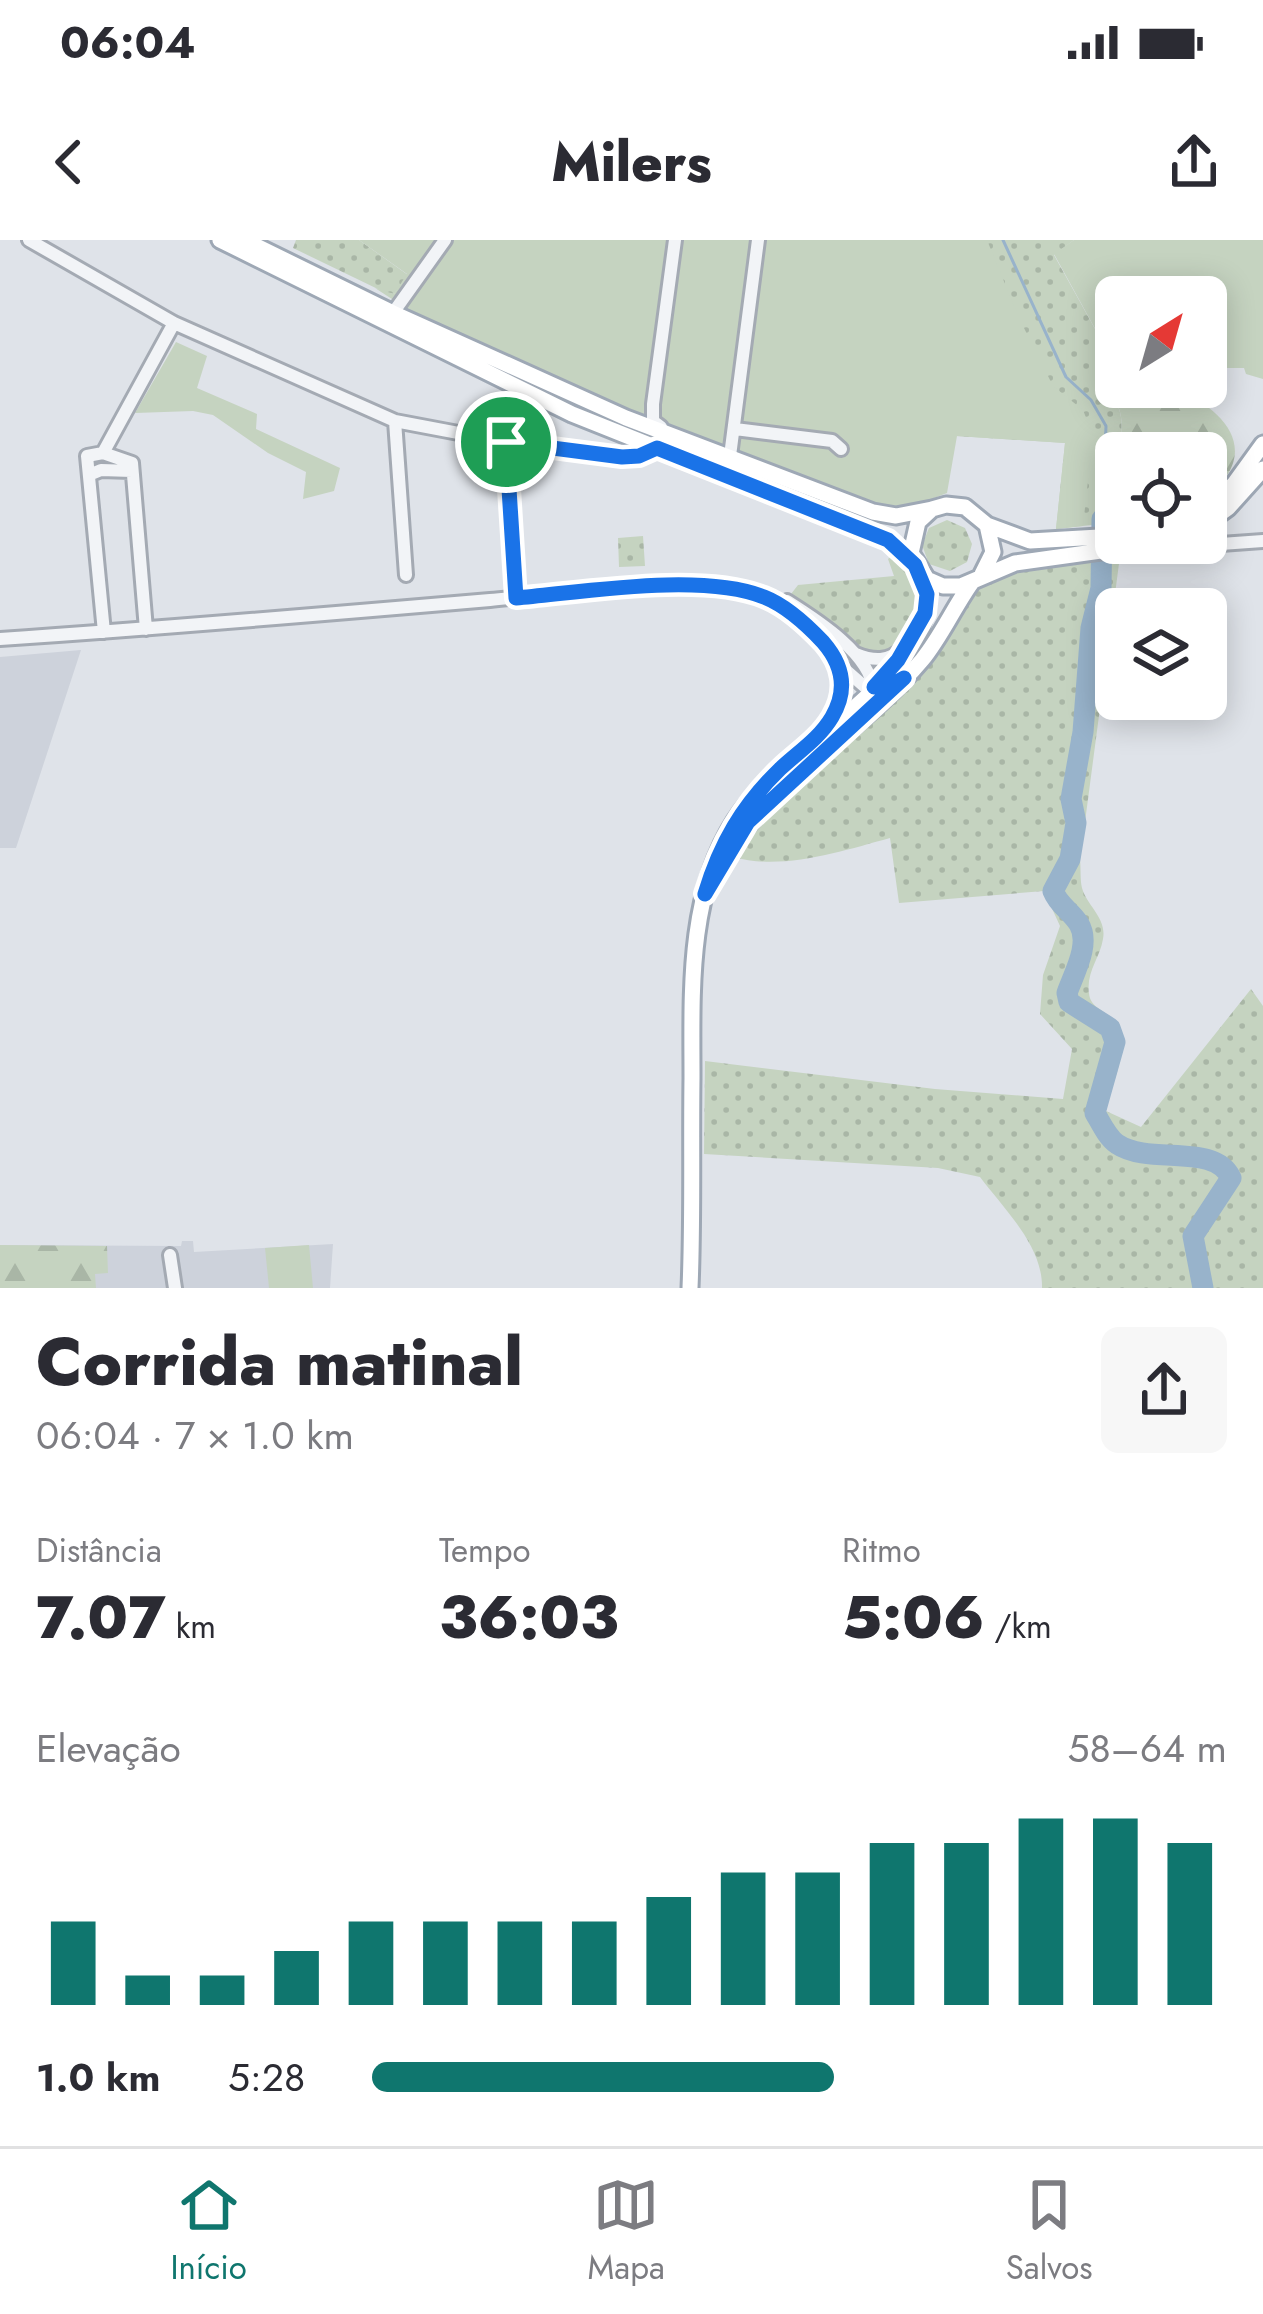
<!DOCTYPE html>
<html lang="pt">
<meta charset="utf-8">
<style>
body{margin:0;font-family:Jost,sans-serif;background:#f7f7f7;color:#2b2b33;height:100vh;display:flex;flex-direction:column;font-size:45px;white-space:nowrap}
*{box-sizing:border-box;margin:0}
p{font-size:39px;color:#7c7c81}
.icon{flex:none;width:66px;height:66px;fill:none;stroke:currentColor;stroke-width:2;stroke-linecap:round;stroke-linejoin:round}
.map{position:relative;height:1048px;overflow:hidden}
.side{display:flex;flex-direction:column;background:#fff;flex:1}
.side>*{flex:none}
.needle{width:78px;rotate:37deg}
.buttons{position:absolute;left:1095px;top:36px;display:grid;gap:24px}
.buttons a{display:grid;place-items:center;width:132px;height:132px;border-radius:18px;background:#fff;box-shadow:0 6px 30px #0003;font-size:60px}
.pin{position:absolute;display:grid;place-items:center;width:102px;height:102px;color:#fff;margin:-51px;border:6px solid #fff;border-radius:50%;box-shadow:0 3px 12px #0007}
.round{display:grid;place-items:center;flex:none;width:126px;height:126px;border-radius:18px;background:#f7f7f7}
.overview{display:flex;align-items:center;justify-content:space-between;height:204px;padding:0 36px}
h1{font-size:66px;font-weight:800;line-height:90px}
.stats{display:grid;grid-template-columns:repeat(3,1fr);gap:18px;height:204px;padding:12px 36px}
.stats div{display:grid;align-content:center}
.stats b{font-size:60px;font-weight:800}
.stats small{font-size:33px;font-weight:400}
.stats p{font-size:33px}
.chart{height:336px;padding:24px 36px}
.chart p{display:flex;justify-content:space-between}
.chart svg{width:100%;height:216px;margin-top:12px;stroke:#0f766e;stroke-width:6}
ul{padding:0 36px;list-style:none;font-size:39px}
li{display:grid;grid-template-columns:192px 144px 1fr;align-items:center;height:90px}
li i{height:30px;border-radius:15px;background:#0f766e}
.status{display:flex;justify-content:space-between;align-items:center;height:84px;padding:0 60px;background:#fff;direction:ltr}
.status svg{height:33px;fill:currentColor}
header{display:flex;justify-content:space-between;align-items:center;height:156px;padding:0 36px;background:#fff;font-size:54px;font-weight:800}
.tab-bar{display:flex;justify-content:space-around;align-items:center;height:168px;border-top:3px solid #e1e1e2;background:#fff;font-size:33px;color:#7c7c81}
.tab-bar a{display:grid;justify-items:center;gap:6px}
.tab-bar .current{color:#0f766e}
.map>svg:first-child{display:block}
</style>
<div class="status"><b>06:04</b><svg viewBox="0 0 49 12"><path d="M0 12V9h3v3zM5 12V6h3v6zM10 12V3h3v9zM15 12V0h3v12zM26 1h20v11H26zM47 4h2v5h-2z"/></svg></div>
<header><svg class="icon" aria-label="back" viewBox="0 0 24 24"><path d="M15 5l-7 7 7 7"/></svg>Milers<svg class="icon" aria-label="share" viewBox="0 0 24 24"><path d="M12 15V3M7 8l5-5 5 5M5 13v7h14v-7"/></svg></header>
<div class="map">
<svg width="1263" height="1048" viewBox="0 0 1263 1048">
<defs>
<pattern id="grass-dots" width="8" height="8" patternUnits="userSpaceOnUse" patternTransform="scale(3)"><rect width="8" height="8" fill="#c5d3c0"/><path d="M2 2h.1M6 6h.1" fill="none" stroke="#a9b6a6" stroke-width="1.8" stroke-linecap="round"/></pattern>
<pattern id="forest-firs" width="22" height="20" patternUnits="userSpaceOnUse" patternTransform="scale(3)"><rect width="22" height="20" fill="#c5d3c0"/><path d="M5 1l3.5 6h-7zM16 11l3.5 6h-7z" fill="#a9b6a6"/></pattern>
</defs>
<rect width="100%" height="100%" fill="#dfe3e9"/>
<path fill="#cdd2db" d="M81,410L16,608H0V417Z
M182,1001H193L194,1012L333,1004L330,1048H0V1005L181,1006Z"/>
<path fill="url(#grass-dots)" d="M296,0H359L408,35L394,54L384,52L293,8Z
M941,0H1074L1054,15L1115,125L1100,140C1124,169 1124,176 1119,213H1116L1109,283L1056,289L1065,203L956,196Z
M947,280L965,288L972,304L967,322L950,331L929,324L922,305L929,288Z
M643,296L645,326L619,327L618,298Z
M895,313C927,344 924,382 888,410H863L791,354L798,345L894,336L888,319Z
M1120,316L1080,620C1081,628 1080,640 1082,648C1087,666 1107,678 1103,699C1100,718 1086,732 1089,753C1090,768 1105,770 1113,780C1133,808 1111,842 1106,871L1141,887L1251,749L1263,766V1048H1042C1043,1006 1004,969 980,937L938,928L704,914L705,821L935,849L1063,859L1072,809L1040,774L1043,735L1060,686L1044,651L899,663L890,598C842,611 783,631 733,617L756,585L920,435L978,348L1011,331Z"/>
<path fill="url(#forest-firs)" d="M1116,125V147C1133,147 1159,142 1174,148C1227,170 1263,213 1206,257V213H1119C1124,175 1124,169 1100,140Z
M0,1005L107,1006L108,1033L95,1034L96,1048H0Z"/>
<path fill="#c5d3c0" d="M359,0H987L1019,78L1053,146L1083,170L1093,195L1083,286L1056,289L1065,203L957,196L947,253L911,267H885L664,186L415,74L375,48L394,54L407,34Z
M1074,0H1263V139L1246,134L1244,128H1206V57H1116L1115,125L1054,14Z
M176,102L207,116L197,148L257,174L256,189L340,228L334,251L303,259L306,232L268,213L213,175L193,171L135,173Z
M309,1005L313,1048H269L265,1008Z"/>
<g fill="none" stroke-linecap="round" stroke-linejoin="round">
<path stroke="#98b3cb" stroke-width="3" d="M1003,0L1066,137L1091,160L1106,186L1102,279"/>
<path stroke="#98b3cb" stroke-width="21" d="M1102,279L1101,348L1091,388L1083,492L1071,559L1076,583L1070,619L1053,651C1059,666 1071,671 1079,684C1091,704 1074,733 1067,753L1069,762L1110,788L1115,802L1095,873C1101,883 1107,897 1117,904C1150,926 1214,902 1231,938L1193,996L1203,1048"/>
<g stroke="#a4aab3" stroke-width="18">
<path id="minor" d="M29,0L174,83L395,181L506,202L622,217L639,216L657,208
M393,73L445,0
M395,181L406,335
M661,187L653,181V164L675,0
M735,189L832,201L841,209
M506,202L516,358
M103,213L132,223L146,389
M730,216L758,0
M89,235L101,230L132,231
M1151,309L1263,301
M787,361C817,380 871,414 874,452
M104,392L87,216L103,213L174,83
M0,399C164,388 327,374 490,360C558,354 672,336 736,349C779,358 853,402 842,456C840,468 831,479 825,488
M856,414C873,421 889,422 903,408
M840,425L865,447L878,448
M170,1015L175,1048"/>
</g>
<g stroke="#9ea8b5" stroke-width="21">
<path id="major" d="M220,0L572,174L888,300L915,325
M244,0L393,73L626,178L873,272L896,276L932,269
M1206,271L1234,244L1263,204
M1206,284L1228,268L1263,229
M1116,296L1030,301L987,285L965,267L946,265L932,269L918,282L911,313L927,339L943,346H961L1015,323L1158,303
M982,334L993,312L987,285
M730,609C781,534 864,489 922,420C941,397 954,367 972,342
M690,1048C693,978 691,908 692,838C692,753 687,656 735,581C783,507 898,460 925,374C930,359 924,345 919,330"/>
</g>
<use href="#minor" stroke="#f2f4f7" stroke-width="12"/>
<use href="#major" stroke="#fff" stroke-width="15"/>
</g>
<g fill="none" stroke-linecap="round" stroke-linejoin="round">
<g stroke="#fff" stroke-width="24">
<path id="route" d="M506,202L622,217L639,216L657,208L888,300L915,325L927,354L925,373L898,420L874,447L890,446L904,438L748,582L705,654C720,604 742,566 780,529C798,512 819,499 832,477C848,450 843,425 823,402C807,385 787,366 764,357C702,332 584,352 516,358Z"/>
</g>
<use href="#route" stroke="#1a73e8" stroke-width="15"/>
</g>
</svg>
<div class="buttons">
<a><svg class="needle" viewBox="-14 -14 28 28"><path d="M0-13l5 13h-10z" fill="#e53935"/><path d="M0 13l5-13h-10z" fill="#7c7c81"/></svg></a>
<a><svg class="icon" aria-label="locate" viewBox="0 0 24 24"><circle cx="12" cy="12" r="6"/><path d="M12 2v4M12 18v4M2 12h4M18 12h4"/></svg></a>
<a><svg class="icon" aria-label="layers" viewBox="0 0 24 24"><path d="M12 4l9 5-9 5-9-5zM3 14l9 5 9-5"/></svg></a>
</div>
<div class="pin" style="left:506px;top:202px;background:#1e9e55"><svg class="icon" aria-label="arrive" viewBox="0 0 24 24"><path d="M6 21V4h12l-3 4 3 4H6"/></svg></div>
</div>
<section class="side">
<div class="overview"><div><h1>Corrida matinal</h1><p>06:04 · 7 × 1.0 km</p></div><a class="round"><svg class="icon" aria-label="share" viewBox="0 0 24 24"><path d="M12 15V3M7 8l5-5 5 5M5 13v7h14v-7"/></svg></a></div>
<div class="stats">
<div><p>Distância</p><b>7.07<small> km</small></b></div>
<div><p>Tempo</p><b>36:03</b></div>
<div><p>Ritmo</p><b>5:06<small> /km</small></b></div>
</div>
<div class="chart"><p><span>Elevação</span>58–64 m</p>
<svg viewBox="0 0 160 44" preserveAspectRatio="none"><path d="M5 44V27M15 44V38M25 44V38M35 44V33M45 44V27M55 44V27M65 44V27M75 44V27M85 44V22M95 44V17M105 44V17M115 44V11M125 44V11M135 44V6M145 44V6M155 44V11"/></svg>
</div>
<ul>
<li><b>1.0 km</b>5:28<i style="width:54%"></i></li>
</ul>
</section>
<nav class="tab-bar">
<a class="current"><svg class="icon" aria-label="home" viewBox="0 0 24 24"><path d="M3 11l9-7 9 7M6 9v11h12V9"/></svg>Início</a>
<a><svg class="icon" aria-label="map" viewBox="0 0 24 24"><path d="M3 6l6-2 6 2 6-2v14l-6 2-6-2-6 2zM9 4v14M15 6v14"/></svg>Mapa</a>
<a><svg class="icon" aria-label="saved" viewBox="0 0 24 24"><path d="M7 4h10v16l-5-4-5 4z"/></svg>Salvos</a>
</nav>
